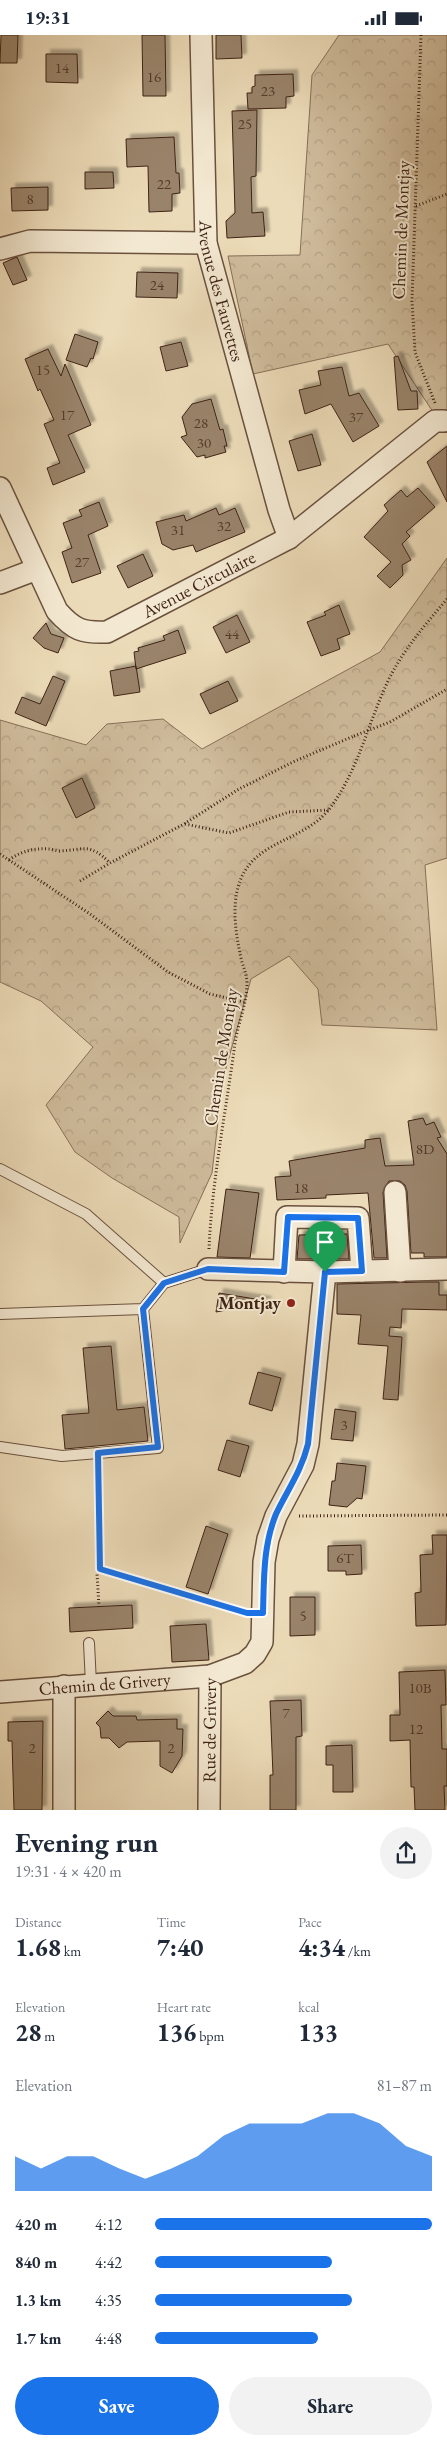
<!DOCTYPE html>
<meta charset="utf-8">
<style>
body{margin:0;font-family:"EB Garamond",serif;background:#f2f2f3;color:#1f2937;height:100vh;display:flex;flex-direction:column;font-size:19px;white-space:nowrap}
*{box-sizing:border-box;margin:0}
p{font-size:16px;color:#747a83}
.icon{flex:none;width:28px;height:28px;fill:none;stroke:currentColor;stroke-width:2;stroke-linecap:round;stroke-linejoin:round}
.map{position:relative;height:1775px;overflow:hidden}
.sheet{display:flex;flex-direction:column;background:#fff;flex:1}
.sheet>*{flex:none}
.pin{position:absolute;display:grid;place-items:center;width:42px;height:42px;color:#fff;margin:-51px -21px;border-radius:50% 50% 50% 0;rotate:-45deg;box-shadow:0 0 5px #0007}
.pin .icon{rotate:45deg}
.round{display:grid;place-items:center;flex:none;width:52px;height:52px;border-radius:26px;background:#f2f2f3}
.headline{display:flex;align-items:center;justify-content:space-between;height:85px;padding:0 15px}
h1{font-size:28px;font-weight:700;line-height:38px}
.metrics{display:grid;grid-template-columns:repeat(3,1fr);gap:8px;height:85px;padding:5px 15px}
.metrics div{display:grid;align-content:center}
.metrics b{font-size:25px;font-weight:700}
.metrics small{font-size:14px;font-weight:400}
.metrics p{font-size:14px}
.chart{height:140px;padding:10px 15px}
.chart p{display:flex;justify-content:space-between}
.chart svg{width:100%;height:90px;margin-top:5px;fill:#1a73e8;opacity:.7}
.primary-button{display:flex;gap:10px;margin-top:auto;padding:10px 15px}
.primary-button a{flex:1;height:58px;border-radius:30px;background:#1a73e8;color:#fff;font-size:20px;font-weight:700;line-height:58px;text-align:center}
.primary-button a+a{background:#f2f2f3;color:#1f2937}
ul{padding:0 15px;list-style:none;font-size:16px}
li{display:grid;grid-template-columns:80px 60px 1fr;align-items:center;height:38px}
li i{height:12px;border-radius:6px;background:#1a73e8}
.status{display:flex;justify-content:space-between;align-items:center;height:35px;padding:0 25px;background:#fff;direction:ltr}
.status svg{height:14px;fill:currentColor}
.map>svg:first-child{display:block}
</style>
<div class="status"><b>19:31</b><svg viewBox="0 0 49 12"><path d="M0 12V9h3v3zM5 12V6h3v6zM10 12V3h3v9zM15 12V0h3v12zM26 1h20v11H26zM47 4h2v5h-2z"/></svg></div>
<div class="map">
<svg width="447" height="1775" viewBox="0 0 447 1775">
<defs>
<pattern id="forest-crowns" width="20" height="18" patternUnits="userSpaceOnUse" patternTransform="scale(1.25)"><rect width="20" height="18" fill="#cfbc9c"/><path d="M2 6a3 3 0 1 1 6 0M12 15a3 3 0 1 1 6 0" fill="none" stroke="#b3a186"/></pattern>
<filter id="shadow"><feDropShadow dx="4.5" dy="-4.5" stdDeviation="1" flood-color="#0004"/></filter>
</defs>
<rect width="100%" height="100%" fill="#ecdbb8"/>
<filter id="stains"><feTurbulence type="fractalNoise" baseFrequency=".004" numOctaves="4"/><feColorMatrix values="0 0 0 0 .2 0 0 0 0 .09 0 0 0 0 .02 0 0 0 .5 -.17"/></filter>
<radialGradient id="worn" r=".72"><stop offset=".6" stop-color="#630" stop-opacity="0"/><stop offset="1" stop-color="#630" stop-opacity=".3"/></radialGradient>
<path fill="url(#forest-crowns)" stroke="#877059" d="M339,0H447V398L388,309L253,339L228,221L300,220L312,40Z
M447,523V823L425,830L437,995L322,990L318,954L289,921L251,944L223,1044L212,1138L180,1208L179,1182L112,1143L75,1117L46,1070L93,1012L41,966L0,947V685L86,710L107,689L163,684L202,714L380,617Z"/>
<path fill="#99836a" stroke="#3f2316" filter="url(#shadow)" d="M1,0H18L17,28H0Z
M142,0H165L166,61H143Z
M216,0H241L242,23L216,24Z
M46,19H77L78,48L46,47Z
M293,39L294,61L286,62V73L248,74L247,58H252V52L255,51V40Z
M257,75L256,141L251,142L252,178L263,177L265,201L227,203L226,186L235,178L232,76Z
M174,102L176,138H179L180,158L172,159V176L149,177L148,131L127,132L126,104Z
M85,137H113L114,153L85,154Z
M48,152V175L12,176L11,153Z
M17,222L27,245L13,250L3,228Z
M137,237L178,238L177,263L136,262Z
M75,299L98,307L93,324L91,323L87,332L66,325Z
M181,307L188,331L166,336L160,312Z
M48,314L61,341L65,329L91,390L68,400L85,437L53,450L47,433L60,428L44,389L54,385L40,354L38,356L25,324Z
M398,321L411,356H417L418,374L398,375L394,322Z
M342,332L349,361L359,358L379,391L353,407L331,369L305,379L299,355L321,350L318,336Z
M211,364L220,395L223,394L227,411H224L226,417L205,423V420L197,422L181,402L187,400L182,382L192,369Z
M312,399L321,430L298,436L289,406Z
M447,411V467L427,427Z
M418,453L435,472L406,497L410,501L402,509L411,525L402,530L403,540L390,553L377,541L391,527L364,502L388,476L384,470L401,455L407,462Z
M99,467L108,491L88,500L101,538L72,548L62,517L72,513L63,488L82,481L79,475Z
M216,473L219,480L235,473L245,497L196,517L193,510L173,515L162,509L156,487L184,480L186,486Z
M143,519L153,541L128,553L117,531Z
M339,570L350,599L337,604L340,614L321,621L307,587L326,580L324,577Z
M237,580L250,607L226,618L213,592Z
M46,588L51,599L64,603L58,618L44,613L33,603Z
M178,595L186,618L136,634L134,617L139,616L138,613L165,605L163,601Z
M136,631L140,657L114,661L110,636Z
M53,641L65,646L46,691L15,678L22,662L40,669Z
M228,646L238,666L210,679L200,659Z
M82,743L95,773L76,783L62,753Z
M423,1083L426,1090L434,1087L441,1102L437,1103L447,1119V1222H424V1218H411L407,1156L405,1150L400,1146H389L383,1157L387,1223H374L368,1158L326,1160V1163L277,1165L275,1142L291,1141L289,1126L365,1113V1105L380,1103L385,1131L414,1130L408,1086Z
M226,1154L259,1158L250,1223L217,1222Z
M347,1199L349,1224H297L299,1200Z
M423,1247H439V1260H447V1275L402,1274L401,1293L390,1292L389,1301L402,1302L398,1365L383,1364L388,1311L358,1309L361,1280L337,1279V1249Z
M219,1258L267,1266V1267L216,1277Z
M111,1311L117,1375L144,1372L148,1406L65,1414L62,1380L89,1378L83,1313Z
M258,1337L281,1343L272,1376L249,1369Z
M335,1374L356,1377L353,1406L331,1404Z
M227,1405L249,1411L240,1442L218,1435Z
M337,1428L366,1431L362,1464L357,1463L347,1472L329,1470L332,1446H335Z
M206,1491L228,1499L208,1559L186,1552Z
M432,1500H447L446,1590L416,1591L415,1558L421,1557L420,1520L433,1519Z
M361,1510L362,1539L346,1540V1536H328V1511Z
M290,1562H315V1600L290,1601Z
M132,1570L133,1593L70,1597L69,1573Z
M206,1589L209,1625L172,1627L170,1591Z
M445,1635L446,1670H441L442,1714H447V1751H444L445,1775H415L414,1752H411L410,1705L390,1706V1680H400L399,1637Z
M301,1665L302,1701L296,1702V1775H270V1740H273L270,1666Z
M108,1676L113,1681H136L137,1685L177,1684V1694H183L182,1721L172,1738L160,1731V1706L127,1707L119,1713L109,1703H101L100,1692L96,1688Z
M43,1686L42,1775H14L12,1706H8V1687Z
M352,1710L353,1757H333V1730H326V1711Z"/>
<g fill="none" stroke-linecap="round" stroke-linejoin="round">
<g stroke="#6a513e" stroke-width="12">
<path id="service" d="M0,1134L86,1179L164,1248
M0,1279L143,1274L164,1248L208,1234
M0,1412L62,1421L158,1413L143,1274
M89,1608L91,1649"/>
</g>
<g stroke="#6a513e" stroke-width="24">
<g id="minor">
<path id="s1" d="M201,0L206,208L279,475L289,503"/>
<path d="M0,214L30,206L206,208"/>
<path id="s2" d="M0,453L57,576C74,595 82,598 107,597L289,503L435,386H444"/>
<path d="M0,548L37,534"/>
<path d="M395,1157L400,1236"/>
<path d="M208,1234L325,1237L447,1234"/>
<path d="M284,1237L287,1182L358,1183L362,1236"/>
<path d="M64,1651V1775"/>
<path id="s3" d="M0,1657L210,1641L245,1628L255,1619L262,1607L264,1527L268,1504L276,1481L303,1430L308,1409L325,1237"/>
<path id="s4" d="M209,1775L210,1641"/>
</g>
</g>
<path stroke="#3f2316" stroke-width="3" stroke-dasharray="1 2.5" stroke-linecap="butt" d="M421,0L412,266L415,317L435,368
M416,171L447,159
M390,687L447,654
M185,789L229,798L289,777L329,775
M0,819L90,879L168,937L210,959L244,967
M9,825C21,816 34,813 49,814C52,814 56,816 60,816C84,815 89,807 110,828
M80,846L110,828L184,789L239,754L295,726L354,701
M209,1214C212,1145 226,1076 235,1008C238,988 247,968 247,949C247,939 243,932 241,923C236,900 232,875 238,852C251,804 304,808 330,773C358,736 368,688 388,646C403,615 425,590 447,564
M98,1432L100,1534L243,1577
M299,1481L447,1480
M99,1572L97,1538L100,1534"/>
<use href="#service" stroke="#f3e8d1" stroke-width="10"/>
<use href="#minor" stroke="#f3e8d1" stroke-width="21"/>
<path stroke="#3f2316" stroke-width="3" stroke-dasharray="1 2.5" stroke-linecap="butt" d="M354,701L390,687"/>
</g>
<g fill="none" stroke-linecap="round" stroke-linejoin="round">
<g stroke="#fff" stroke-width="10">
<path id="route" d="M288,1182L358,1183L362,1236L325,1237L308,1409C301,1437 288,1454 276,1479C263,1511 264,1544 263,1578H247L100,1534L98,1418L158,1412L143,1274L164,1248L208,1234L284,1237Z"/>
</g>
<use href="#route" stroke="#1a73e8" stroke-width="6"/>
</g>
<circle fill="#8f2418" stroke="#f3e8d1" stroke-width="2" cx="291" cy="1268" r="5"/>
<g text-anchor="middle" stroke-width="4" stroke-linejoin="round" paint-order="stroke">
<g font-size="15" fill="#563b2b">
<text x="62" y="38">14</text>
<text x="154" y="47">16</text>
<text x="268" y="61">23</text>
<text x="245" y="94">25</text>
<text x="164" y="154">22</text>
<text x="30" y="169">8</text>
<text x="157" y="255">24</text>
<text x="43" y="340">15</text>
<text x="67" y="385">17</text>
<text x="356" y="387">37</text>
<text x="201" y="393">28</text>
<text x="204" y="413">30</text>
<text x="224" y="496">32</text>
<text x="178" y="500">31</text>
<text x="82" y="532">27</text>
<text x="232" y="604">44</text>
<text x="425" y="1119">8D</text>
<text x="301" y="1158">18</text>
<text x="344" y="1395">3</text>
<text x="345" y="1528">6T</text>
<text x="303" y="1586">5</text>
<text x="420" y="1658">10B</text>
<text x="286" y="1683">7</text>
<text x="416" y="1699">12</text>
<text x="32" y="1718">2</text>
<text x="171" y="1718">2</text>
</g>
<g font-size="18" fill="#3f2316" stroke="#f3e8d1">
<text transform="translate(401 195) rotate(-88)" y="6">Chemin de Montjay</text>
<text dy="6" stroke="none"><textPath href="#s1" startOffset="258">Avenue des Fauvettes</textPath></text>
<text dy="6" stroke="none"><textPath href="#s2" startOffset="296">Avenue Circulaire</textPath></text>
<text transform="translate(221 1022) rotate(-81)" y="6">Chemin de Montjay</text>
<text dy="6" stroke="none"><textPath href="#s3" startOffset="105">Chemin de Grivery</textPath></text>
<text dy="6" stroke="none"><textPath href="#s4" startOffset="80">Rue de Grivery</textPath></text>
</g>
<g font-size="18" font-weight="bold" fill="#3f2316" stroke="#f3e8d1" text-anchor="end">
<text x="281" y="1274">Montjay</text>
</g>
</g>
<rect width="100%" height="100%" filter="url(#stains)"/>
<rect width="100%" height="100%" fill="url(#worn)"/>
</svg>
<div class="pin" style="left:325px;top:1237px;background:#1e9e55"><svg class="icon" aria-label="arrive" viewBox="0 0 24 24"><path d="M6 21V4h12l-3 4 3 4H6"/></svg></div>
</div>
<section class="sheet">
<div class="headline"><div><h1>Evening run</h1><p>19:31 · 4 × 420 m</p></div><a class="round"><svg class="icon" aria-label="share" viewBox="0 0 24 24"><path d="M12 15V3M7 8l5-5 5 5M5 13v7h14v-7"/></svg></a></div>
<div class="metrics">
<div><p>Distance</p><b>1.68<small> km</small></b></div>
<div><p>Time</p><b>7:40</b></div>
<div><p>Pace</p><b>4:34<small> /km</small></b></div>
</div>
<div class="metrics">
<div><p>Elevation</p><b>28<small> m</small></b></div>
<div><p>Heart rate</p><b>136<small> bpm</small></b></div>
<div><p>kcal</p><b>133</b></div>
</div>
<div class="chart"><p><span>Elevation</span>81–87 m</p>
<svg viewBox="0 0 160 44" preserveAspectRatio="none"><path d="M0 44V27L10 33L20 27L30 27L40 33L50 38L60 33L70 27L80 17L90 11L100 11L110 11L120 6L130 6L140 11L150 22L160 27V44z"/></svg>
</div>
<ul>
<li><b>420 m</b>4:12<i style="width:100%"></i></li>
<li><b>840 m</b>4:42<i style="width:64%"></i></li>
<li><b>1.3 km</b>4:35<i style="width:71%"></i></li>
<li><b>1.7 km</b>4:48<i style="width:59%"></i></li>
</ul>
<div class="primary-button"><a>Save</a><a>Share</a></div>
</section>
